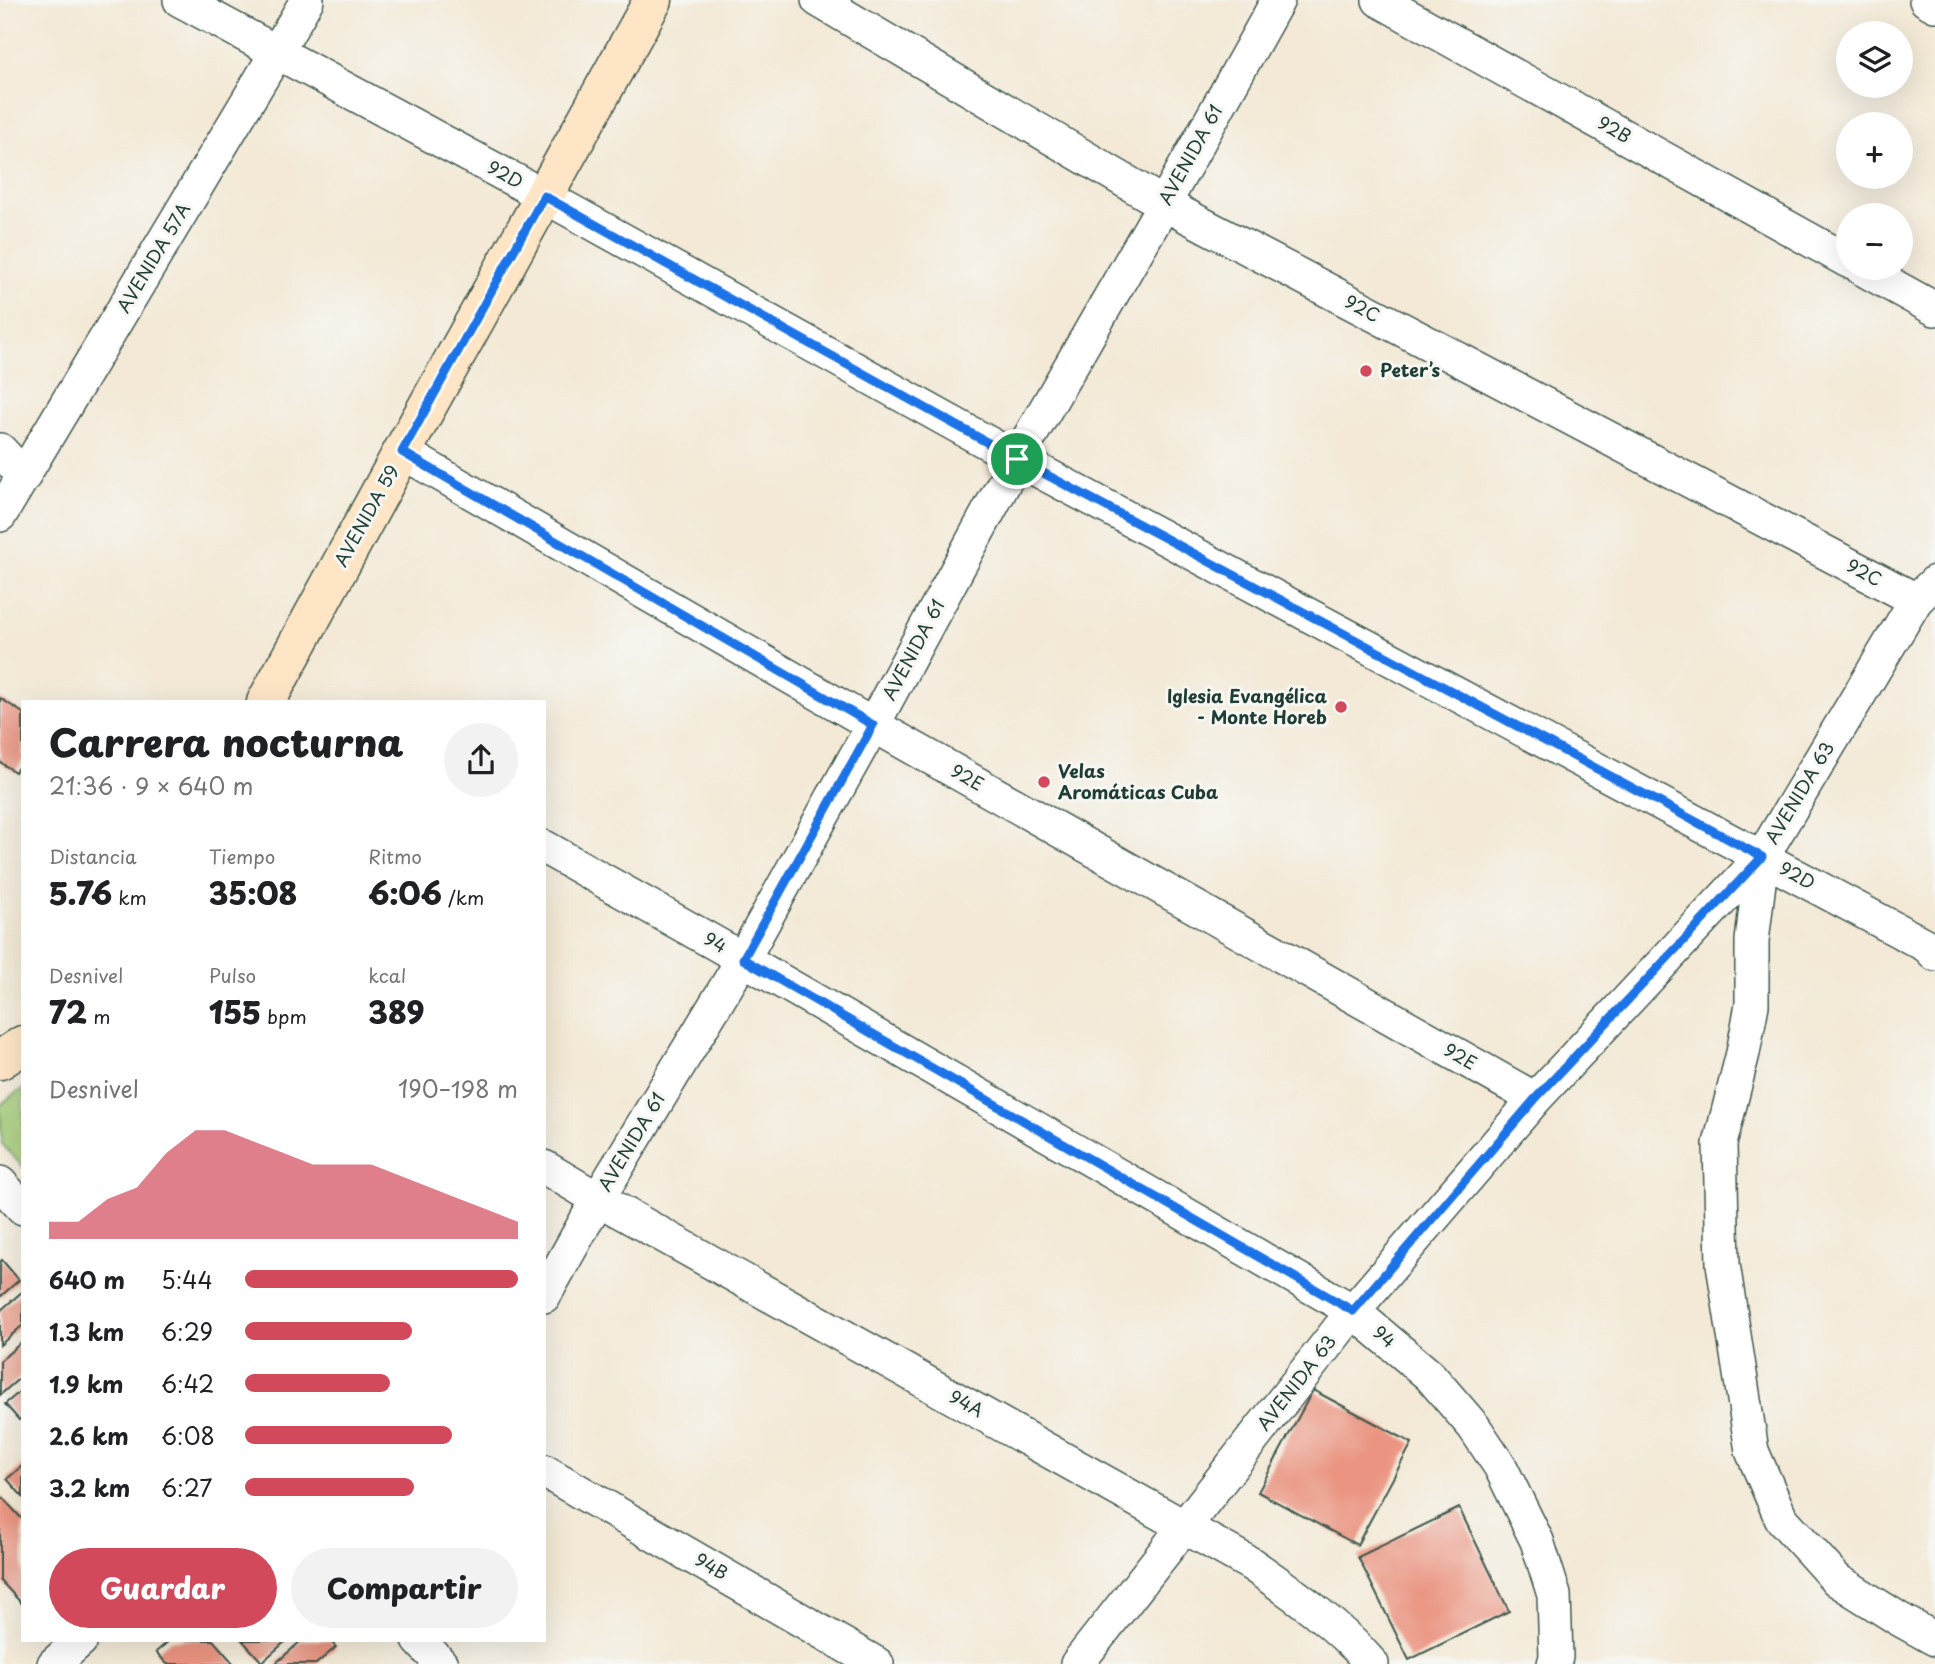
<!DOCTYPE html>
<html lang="es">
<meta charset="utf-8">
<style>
body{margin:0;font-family:"Playpen Sans",sans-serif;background:#f2f2f2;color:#202124;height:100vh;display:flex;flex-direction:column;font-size:26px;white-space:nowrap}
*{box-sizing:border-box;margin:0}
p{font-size:23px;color:#757577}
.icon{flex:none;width:38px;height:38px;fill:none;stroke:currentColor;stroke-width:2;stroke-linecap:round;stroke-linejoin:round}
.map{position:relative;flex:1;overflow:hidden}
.details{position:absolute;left:21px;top:700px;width:525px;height:942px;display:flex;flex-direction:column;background:#fff;border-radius:0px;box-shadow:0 7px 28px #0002}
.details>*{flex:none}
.fabs{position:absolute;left:1836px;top:21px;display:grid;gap:14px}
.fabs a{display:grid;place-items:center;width:77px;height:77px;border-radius:50%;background:#fff;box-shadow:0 7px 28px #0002;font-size:35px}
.pin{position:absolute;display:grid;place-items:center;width:60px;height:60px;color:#fff;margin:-30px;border:4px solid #fff;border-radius:50%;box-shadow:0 2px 7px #0007}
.round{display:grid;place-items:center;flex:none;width:74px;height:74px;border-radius:37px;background:#f2f2f2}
.head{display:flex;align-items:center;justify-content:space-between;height:119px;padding:0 28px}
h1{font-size:38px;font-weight:800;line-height:52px}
.stats{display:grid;grid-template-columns:repeat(3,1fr);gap:10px;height:119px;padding:7px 28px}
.stats div{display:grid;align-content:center}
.stats b{font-size:30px;font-weight:800}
.stats small{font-size:19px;font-weight:400}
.stats p{font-size:19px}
.chart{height:196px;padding:14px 28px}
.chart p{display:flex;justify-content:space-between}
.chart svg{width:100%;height:126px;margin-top:7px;fill:#d1495b;opacity:.7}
.button{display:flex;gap:14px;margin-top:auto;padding:14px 28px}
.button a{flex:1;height:80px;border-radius:42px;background:#d1495b;color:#fff;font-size:28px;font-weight:800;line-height:80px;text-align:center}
.button a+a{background:#f2f2f2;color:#202124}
ul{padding:0 28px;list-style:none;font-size:23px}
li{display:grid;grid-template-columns:112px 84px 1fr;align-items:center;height:52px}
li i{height:18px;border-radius:9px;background:#d1495b}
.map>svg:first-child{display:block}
</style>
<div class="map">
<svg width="1935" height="1664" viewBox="0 0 1935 1664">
<rect width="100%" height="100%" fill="#f6f6f2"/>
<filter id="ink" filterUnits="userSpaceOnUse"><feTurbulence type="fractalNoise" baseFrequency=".0143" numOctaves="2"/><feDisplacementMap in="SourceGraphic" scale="14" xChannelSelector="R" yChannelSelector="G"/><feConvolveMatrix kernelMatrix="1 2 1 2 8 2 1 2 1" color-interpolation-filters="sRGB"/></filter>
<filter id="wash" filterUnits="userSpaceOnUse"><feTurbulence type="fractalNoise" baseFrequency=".00686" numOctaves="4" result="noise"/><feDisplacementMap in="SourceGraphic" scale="28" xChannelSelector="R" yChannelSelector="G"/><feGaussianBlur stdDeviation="1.57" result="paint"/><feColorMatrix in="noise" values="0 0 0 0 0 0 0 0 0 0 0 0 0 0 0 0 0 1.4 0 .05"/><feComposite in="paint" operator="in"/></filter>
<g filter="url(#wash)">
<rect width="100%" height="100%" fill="#f3e9d6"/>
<path fill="#a2ca76" stroke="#608455" stroke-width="2" d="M23,1089V1167L2,1144L0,1106L11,1096Z"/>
<g id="blocks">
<path fill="#ea9481" d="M0,698L23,713V760L15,772L0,762Z
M2,1260L19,1280L0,1297V1262Z
M23,1291V1325L0,1345V1311Z
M23,1341V1375L0,1395V1361Z
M23,1389V1416L19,1420L5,1404Z
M1313,1390L1412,1443L1357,1545L1258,1492Z
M23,1465V1497L7,1479Z
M0,1495L23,1520V1605L0,1580Z
M1459,1508L1509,1611L1409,1660L1358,1557Z
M170,1640H213L234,1664H167L156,1652Z
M242,1640H287L262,1662Z
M302,1640H329L336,1647L316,1664H275Z"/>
</g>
</g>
<g filter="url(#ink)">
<use href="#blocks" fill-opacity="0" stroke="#3f574c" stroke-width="2"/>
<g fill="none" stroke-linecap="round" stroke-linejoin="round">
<g stroke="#3f574c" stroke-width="36">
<path id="street" d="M180,0L544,196L1017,459L1927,946L1935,954
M818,0L1164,204L1916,600
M1379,0L1848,261
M1926,0L1935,5
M1861,268L1935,309
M0,450L24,476
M402,452L873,725L1535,1099
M0,515L277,52L307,0
M544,847L743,959L1353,1311L1430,1376L1474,1427L1500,1466L1537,1541L1554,1595L1556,1657L1554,1664
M1762,857L1752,941V1005L1743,1053L1720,1144L1723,1264L1752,1451L1781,1518L1837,1580L1899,1619L1935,1639
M544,1167L598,1199L1251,1564C1294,1594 1337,1624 1372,1664
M0,1183L23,1208
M544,1296L598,1199L743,959L873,725L1017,459L1164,204L1278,0
M544,1471L877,1664
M419,1640L441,1664
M54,1664L81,1640
M1077,1664L1353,1311L1535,1099L1762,857L1916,600L1935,582"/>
</g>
<g stroke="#3f574c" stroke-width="41">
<path id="secondary" d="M266,702L402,452L653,0
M0,1060L23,1045"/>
</g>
<use href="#street" stroke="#fff" stroke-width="33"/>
<use href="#secondary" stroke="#fde5c5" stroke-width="38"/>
</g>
</g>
<g fill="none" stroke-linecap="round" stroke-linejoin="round" filter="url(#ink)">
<g stroke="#fff" stroke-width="14">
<path id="route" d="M544,196L1017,459L1762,857L1535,1099L1353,1311L743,959L873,725L402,452Z"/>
</g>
<use href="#route" stroke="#1a73e8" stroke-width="9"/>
</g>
<g fill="#d1495b" stroke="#f6f6f2" stroke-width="2.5">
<circle cx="1366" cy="371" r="7"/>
<circle cx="1341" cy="707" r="7"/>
<circle cx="1044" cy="782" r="7"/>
</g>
<g text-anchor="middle" stroke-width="6" stroke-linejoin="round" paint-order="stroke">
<g font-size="18" fill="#1f3d34" stroke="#f6f6f2">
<text transform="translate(1614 130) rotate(29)" y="6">92B</text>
<text transform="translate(1191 155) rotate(-61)" y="6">AVENIDA 61</text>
<text transform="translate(505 175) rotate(28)" y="6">92D</text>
<text transform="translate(154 258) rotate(-59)" y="6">AVENIDA 57A</text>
<text transform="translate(1362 309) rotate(28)" y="6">92C</text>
<text transform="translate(367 516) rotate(-61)" y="6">AVENIDA 59</text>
<text transform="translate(1864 573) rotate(28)" y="6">92C</text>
<text transform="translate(914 650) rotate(-62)" y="6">AVENIDA 61</text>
<text transform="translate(967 778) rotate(30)" y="6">92E</text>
<text transform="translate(1800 793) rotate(-59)" y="6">AVENIDA 63</text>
<text transform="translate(1797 876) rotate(28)" y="6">92D</text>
<text transform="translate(715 943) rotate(29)" y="6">94</text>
<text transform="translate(1460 1057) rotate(30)" y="6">92E</text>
<text transform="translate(632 1142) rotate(-59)" y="6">AVENIDA 61</text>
<text transform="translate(1384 1337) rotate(40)" y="6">94</text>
<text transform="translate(1297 1383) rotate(-52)" y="6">AVENIDA 63</text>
<text transform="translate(966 1404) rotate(29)" y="6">94A</text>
<text transform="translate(711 1567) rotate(30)" y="6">94B</text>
</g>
<g font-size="18" font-weight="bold" fill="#1f3d34" stroke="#f6f6f2" text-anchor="start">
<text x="1380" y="377">Peter’s</text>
<text x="1327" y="703" text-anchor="end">Iglesia Evangélica<tspan x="1327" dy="21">- Monte Horeb</tspan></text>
<text x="1058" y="778">Velas<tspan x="1058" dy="21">Aromáticas Cuba</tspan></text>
</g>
</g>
</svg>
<div class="fabs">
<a><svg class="icon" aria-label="layers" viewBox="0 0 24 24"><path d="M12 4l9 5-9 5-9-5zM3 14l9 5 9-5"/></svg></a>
<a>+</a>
<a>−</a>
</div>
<div class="pin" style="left:1017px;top:459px;background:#1e9e55"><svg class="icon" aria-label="arrive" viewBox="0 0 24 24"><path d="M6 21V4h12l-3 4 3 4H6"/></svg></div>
<section class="details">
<div class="head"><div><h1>Carrera nocturna</h1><p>21:36 · 9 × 640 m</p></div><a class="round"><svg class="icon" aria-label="share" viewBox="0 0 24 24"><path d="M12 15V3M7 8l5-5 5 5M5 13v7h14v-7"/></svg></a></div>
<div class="stats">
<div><p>Distancia</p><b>5.76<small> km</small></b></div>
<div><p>Tiempo</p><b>35:08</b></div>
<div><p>Ritmo</p><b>6:06<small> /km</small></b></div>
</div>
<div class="stats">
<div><p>Desnivel</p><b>72<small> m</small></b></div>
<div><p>Pulso</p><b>155<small> bpm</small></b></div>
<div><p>kcal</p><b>389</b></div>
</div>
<div class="chart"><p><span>Desnivel</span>190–198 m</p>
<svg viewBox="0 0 160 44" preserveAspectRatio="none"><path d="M0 44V38L10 38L20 30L30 26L40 14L50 6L60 6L70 10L80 14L90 18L100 18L110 18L120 22L130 26L140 30L150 34L160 38V44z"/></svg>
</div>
<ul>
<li><b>640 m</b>5:44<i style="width:100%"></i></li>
<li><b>1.3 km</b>6:29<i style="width:61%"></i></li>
<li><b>1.9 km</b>6:42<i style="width:53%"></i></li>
<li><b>2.6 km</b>6:08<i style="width:76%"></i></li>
<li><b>3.2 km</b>6:27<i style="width:62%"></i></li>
</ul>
<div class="button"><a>Guardar</a><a>Compartir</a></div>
</section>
</div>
